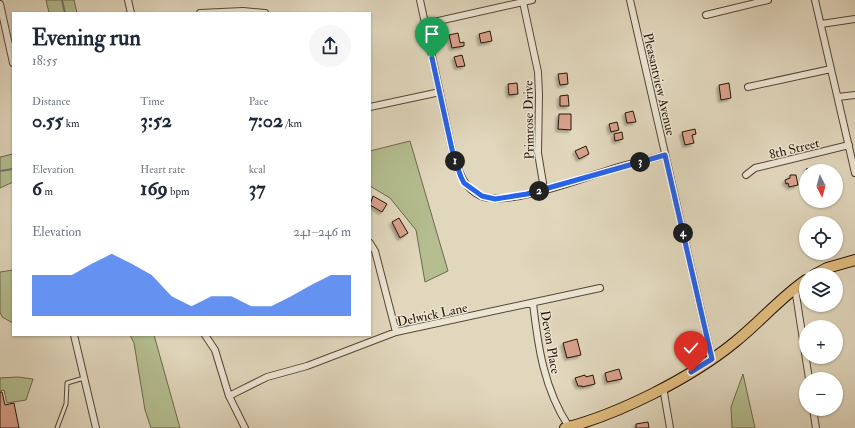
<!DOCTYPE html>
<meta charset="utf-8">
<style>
body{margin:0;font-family:"IM FELL Double Pica",serif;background:#f6f6f7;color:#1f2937;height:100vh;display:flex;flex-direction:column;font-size:15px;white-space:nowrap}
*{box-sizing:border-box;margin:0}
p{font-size:13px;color:#747a83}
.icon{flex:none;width:22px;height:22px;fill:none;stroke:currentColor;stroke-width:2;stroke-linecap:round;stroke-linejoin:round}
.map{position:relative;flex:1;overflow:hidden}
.drawer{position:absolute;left:12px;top:12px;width:359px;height:324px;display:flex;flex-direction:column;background:#fff;border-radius:0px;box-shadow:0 1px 3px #0004}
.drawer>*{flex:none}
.needle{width:26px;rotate:174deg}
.tools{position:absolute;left:799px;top:164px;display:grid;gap:8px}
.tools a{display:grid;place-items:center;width:44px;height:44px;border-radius:50%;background:#fff;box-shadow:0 1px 3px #0004;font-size:20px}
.pin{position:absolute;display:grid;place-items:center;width:34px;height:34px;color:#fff;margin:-41px -17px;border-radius:50% 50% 50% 0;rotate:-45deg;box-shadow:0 0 4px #0007}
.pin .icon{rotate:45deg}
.km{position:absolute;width:20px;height:20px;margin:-10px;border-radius:50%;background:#222;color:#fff;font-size:11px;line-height:20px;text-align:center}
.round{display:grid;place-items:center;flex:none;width:42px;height:42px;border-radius:21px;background:#f6f6f7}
.summary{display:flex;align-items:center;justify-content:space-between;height:68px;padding:0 20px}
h1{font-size:22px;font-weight:700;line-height:30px}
.stats{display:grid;grid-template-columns:repeat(3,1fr);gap:6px;height:68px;padding:4px 20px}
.stats div{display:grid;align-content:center}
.stats b{font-size:20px;font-weight:700}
.stats small{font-size:11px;font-weight:400}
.stats p{font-size:11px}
.chart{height:112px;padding:8px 20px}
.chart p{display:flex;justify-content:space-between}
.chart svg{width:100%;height:72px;margin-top:4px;fill:#2563eb;opacity:.7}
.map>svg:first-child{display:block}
</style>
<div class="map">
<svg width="855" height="428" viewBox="0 0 855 428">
<defs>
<filter id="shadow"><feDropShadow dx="-2.5" dy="2.5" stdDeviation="1" flood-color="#0004"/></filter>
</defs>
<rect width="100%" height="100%" fill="#e1d7bd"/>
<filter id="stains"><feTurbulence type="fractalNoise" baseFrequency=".005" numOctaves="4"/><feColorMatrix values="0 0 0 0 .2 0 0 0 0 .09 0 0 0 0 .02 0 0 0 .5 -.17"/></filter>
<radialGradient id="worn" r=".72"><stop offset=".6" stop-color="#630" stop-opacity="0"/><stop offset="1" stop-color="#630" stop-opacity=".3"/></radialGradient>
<path fill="#b4be90" stroke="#6d694a" d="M46,0H74L77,13H49Z
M410,141L448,271L425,282L416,230L390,198L370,186V151Z
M13,154V182L0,188V157Z
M13,270V323L2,317L0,312V272Z
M130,335H154L180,428H151L145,410L134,343Z
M743,374L755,428H732L731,407Z
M18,377L33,379L26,400L7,403L4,390L0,391V378Z"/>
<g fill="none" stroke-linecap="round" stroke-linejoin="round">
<path stroke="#6a7672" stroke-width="2" d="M62,0L65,13
M0,171L13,169"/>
</g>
<path fill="#d9a18c" stroke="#261405" filter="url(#shadow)" d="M490,31L492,41L481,43L479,34Z
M458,33L460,43L464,42V46L452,48L449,35Z
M462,55L465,66L457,67L454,57Z
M567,73L568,84L560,85L558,74Z
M517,83L518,94L509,95L508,84Z
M729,83L731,98L721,100L719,85Z
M568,95L569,106H560V96Z
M633,111L636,122L627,123L625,113Z
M559,114H571V130L558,129Z
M617,122L619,130L611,132L609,124Z
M695,129L696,134L692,135L694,143L685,145L682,132Z
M622,132L623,139L615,141L614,134Z
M586,146L589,154L579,159L575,151Z
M816,167L817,171H807L806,169Z
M790,175H796L798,185L789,187L788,183L786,184L785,180L790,178Z
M373,196L387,204L382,212L370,205Z
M399,218L408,233L400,238L392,222Z
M577,339L581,355L567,358L563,343Z
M619,369L622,379L607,382L605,373Z
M585,375L586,377L593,375L595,384L582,387V386H578L575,378Z
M0,392H2L5,405L14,403L19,428H0Z
M648,422L649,428H636V424Z"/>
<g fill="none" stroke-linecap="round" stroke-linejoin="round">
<g stroke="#554533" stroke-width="5">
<path id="service" d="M57,428L66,404L67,383L84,378"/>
</g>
<g stroke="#554533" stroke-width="8">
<path id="minor" d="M128,0L131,13
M420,0L453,154C459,171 463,188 481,196C508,207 583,178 612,169C629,164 647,160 665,155
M630,0L712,359
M815,0L855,173
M523,2L538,72L539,95L538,153L544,189
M0,4L13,63
M200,13L243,11L265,13
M706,15L768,0
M425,24L532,0
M821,24L855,19
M748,87L831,69
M838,97L855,95
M370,107L440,92
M746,175L755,168L849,145
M370,243L375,251L396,332
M795,288L809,379
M533,303C538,347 544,389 569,427
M74,335L96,428
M205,335L215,350L229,396L245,428
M663,387L670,428
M229,396L267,377L307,366L396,332L600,288
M813,409L816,428"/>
</g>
<g stroke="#261405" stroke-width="12">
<path id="primary" d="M814,275L827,268L855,260
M565,428C619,414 691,378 735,342C760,322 780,298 806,280"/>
</g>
<use href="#service" stroke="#ece5d4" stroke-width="3"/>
<use href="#minor" stroke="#ece5d4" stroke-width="6"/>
<use href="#primary" stroke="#e0bc7e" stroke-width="10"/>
</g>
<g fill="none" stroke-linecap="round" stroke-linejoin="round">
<g stroke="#fff" stroke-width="8">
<path id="route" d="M432,58L453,154L461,177L464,183L482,196L495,199L527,194L665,155L712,359L691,372"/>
</g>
<use href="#route" stroke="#2563eb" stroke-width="5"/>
</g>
<g text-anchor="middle" stroke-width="3" stroke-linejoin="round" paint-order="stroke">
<g font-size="13" fill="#261405" stroke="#ece5d4">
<text transform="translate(660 84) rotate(77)" y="5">Pleasantview Avenue</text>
<text transform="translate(528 120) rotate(-91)" y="5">Primrose Drive</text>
<text transform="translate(794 148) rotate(-14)" y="5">8th Street</text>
<text transform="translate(432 314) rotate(-12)" y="5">Delwick Lane</text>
<text transform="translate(551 342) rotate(80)" y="5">Devon Place</text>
</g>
</g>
<rect width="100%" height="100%" filter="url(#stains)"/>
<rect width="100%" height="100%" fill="url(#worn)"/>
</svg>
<div class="tools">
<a><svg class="needle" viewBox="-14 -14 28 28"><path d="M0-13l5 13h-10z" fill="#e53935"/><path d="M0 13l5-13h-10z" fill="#747a83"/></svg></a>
<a><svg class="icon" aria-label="locate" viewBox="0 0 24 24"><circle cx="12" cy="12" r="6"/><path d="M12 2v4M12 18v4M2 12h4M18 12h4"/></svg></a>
<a><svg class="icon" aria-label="layers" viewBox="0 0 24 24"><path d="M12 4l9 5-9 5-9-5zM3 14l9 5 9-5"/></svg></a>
<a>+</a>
<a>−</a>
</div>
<div class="pin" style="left:432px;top:58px;background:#1e9e55"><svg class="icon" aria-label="arrive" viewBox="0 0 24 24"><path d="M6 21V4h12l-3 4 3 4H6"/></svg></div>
<div class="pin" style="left:691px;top:372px;background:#d93025"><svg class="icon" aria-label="check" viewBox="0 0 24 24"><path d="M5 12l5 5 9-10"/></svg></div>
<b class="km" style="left:455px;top:161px">1</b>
<b class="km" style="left:539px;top:191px">2</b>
<b class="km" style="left:640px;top:162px">3</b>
<b class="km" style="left:683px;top:233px">4</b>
<section class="drawer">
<div class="summary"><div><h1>Evening run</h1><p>18:55</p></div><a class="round"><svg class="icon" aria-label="share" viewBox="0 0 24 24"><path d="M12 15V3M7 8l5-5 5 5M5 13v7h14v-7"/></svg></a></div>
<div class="stats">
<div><p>Distance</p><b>0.55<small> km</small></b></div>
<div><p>Time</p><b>3:52</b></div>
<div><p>Pace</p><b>7:02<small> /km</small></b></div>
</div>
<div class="stats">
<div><p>Elevation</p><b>6<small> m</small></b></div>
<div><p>Heart rate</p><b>169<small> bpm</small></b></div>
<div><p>kcal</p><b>37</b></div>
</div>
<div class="chart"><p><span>Elevation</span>241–246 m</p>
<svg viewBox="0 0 160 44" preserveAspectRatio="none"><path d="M0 44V19L10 19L20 19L30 12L40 6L50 12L60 19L70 32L80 38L90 32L100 32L110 38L120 38L130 32L140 25L150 19L160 19V44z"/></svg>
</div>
</section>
</div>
